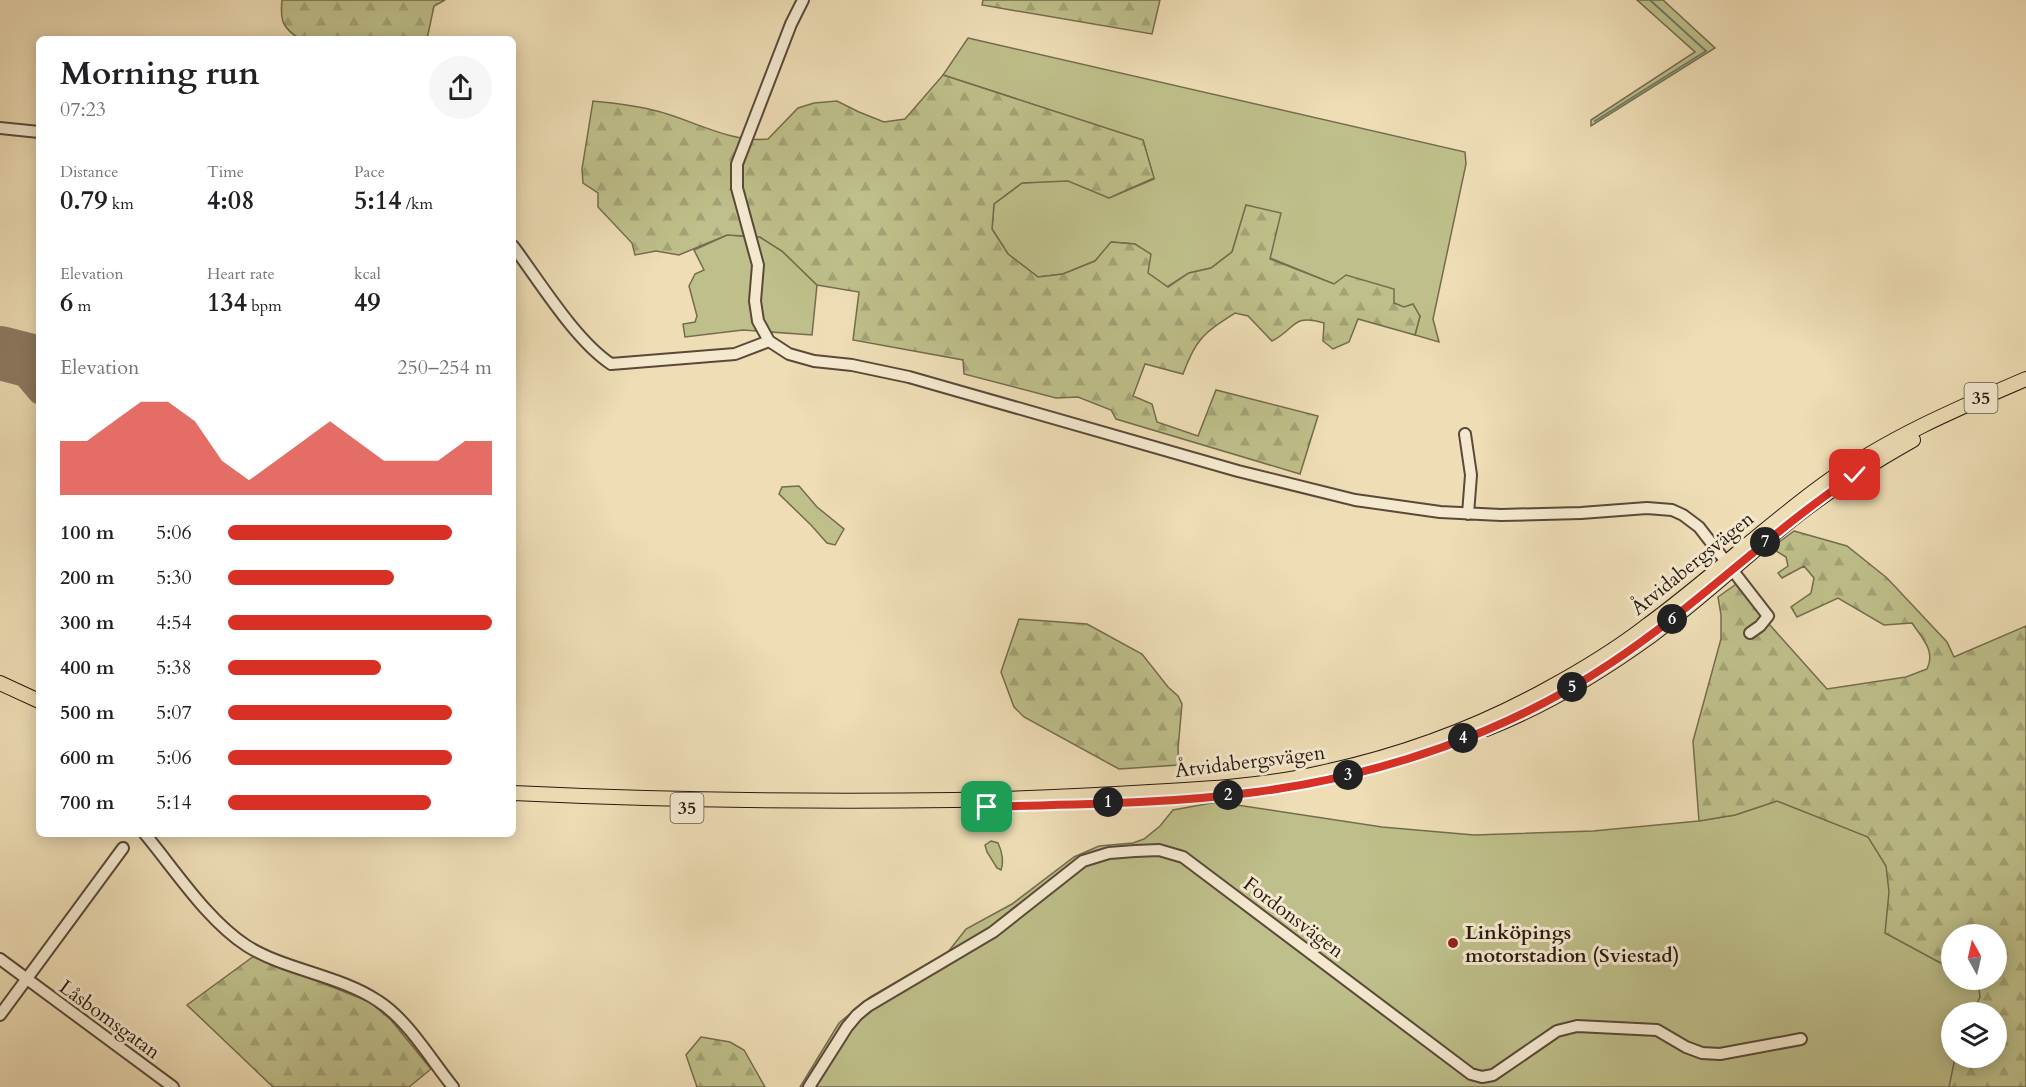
<!DOCTYPE html>
<meta charset="utf-8">
<style>
body{margin:0;font-family:Cardo,serif;background:#f6f6f6;color:#202124;height:100vh;display:flex;flex-direction:column;font-size:22px;white-space:nowrap}
*{box-sizing:border-box;margin:0}
p{font-size:20px;color:#757577}
.icon{flex:none;width:33px;height:33px;fill:none;stroke:currentColor;stroke-width:2;stroke-linecap:round;stroke-linejoin:round}
.map{position:relative;flex:1;overflow:hidden}
.side{position:absolute;left:36px;top:36px;width:480px;height:801px;display:flex;flex-direction:column;background:#fff;border-radius:9px;box-shadow:0 3px 15px #0003}
.side>*{flex:none}
.needle{width:39px;rotate:352deg}
.tools{position:absolute;left:1941px;top:924px;display:grid;gap:12px}
.tools a{display:grid;place-items:center;width:66px;height:66px;border-radius:50%;background:#fff;box-shadow:0 3px 15px #0003;font-size:30px}
.pin{position:absolute;display:grid;place-items:center;width:51px;height:51px;color:#fff;margin:-26px;border-radius:12px;box-shadow:0 3px 9px #0006}
.km{position:absolute;width:30px;height:30px;margin:-15px;border-radius:50%;background:#222;color:#fff;font-size:16px;line-height:30px;text-align:center}
.round{display:grid;place-items:center;flex:none;width:63px;height:63px;border-radius:32px;background:#f6f6f6}
.head{display:flex;align-items:center;justify-content:space-between;height:102px;padding:0 24px}
h1{font-size:33px;font-weight:600;line-height:45px}
.metrics{display:grid;grid-template-columns:repeat(3,1fr);gap:9px;height:102px;padding:6px 24px}
.metrics div{display:grid;align-content:center}
.metrics b{font-size:26px;font-weight:600}
.metrics small{font-size:16px;font-weight:400}
.metrics p{font-size:16px}
.chart{height:168px;padding:12px 24px}
.chart p{display:flex;justify-content:space-between}
.chart svg{width:100%;height:108px;margin-top:6px;fill:#d93025;opacity:.7}
ul{padding:0 24px;list-style:none;font-size:20px}
li{display:grid;grid-template-columns:96px 72px 1fr;align-items:center;height:45px}
li i{height:15px;border-radius:8px;background:#d93025}
.map>svg:first-child{display:block}
</style>
<div class="map">
<svg width="2026" height="1087" viewBox="0 0 2026 1087">
<defs>
<pattern id="forest-firs" width="22" height="20" patternUnits="userSpaceOnUse" patternTransform="scale(1.5)"><rect width="22" height="20" fill="#bebf8a"/><path d="M5 1l3.5 6h-7zM16 11l3.5 6h-7z" fill="#a3a376"/></pattern>
</defs>
<rect width="100%" height="100%" fill="#eeddb5"/>
<filter id="stains"><feTurbulence type="fractalNoise" baseFrequency=".00333" numOctaves="4"/><feColorMatrix values="0 0 0 0 .2 0 0 0 0 .09 0 0 0 0 .02 0 0 0 .5 -.17"/></filter>
<radialGradient id="worn" r=".72"><stop offset=".6" stop-color="#630" stop-opacity="0"/><stop offset="1" stop-color="#630" stop-opacity=".3"/></radialGradient>
<path fill="#bebf8a" stroke="#746c4d" stroke-width="1.5" fill-rule="evenodd" d="M1637,0H1663L1715,48L1591,126V120L1695,52Z
M968,38L1465,152L1466,164L1433,319L1439,342L1415,335L1420,316L1394,303L1334,284L1270,258L1246,206L1232,252L1211,268L1189,273L1167,287L1148,273L1135,244L1112,242L1095,261L1063,274L1038,277L1008,254L992,229L994,204L1022,183L1068,180L1109,198L1154,179L1143,140L943,75Z
M727,235L760,237L782,251L817,285L812,335L743,330L685,337L683,324L695,322L697,316L689,286L695,274L704,270L694,250Z
M799,486L817,507L844,529L835,545L827,543L811,525L779,494L782,487Z
M1777,801L1969,849L2026,976V1087H800L839,1023L870,997L948,952L966,929L1012,904L1074,857L1099,846L1133,843L1144,839L1160,826L1173,810L1217,802L1382,827L1474,835L1593,831L1699,821L1735,815ZM1952,934H1996V980H1952ZM1952,1012H1996V1058H1952Z
M991,841L998,843C1002,851 1004,862 1001,870L997,868L987,852L985,845Z"/>
<path fill="url(#forest-firs)" stroke="#746c4d" stroke-width="1.5" d="M282,0H445L434,6L427,39H300C282,28 280,20 282,0Z
M983,0H1160L1152,34L982,5Z
M943,75L1143,140L1154,178L1109,198L1068,181L1022,183L994,204L992,229L1008,254L1038,277L1063,274L1095,261L1111,242L1135,244L1151,254L1148,273L1168,287L1189,273L1211,268L1232,252L1246,205L1281,213L1270,259L1334,284L1346,275L1394,289V303L1404,307L1413,304L1420,316L1415,335L1358,319L1349,342L1333,349L1323,341L1324,323C1292,313 1296,329 1272,341L1248,316L1235,313C1204,333 1196,338 1183,374L1145,364L1133,396L1152,404L1157,422L1198,436L1216,390L1318,416L1300,474L1116,419L1111,410L1078,397L1056,398L964,374L963,360L853,340L859,292L817,285L782,251L760,237L727,235L679,255L656,251L635,255L632,243L598,207V193L583,183L582,169L593,101C614,103 636,105 657,111C693,120 729,143 768,139L798,108L814,103L837,101L859,112L884,122L905,119Z
M1794,531L1847,546L1887,578L1947,642L1954,657L2026,626V1087H1949L1955,1058H1996V1012H1973L1980,997L1978,980H1996V934H1952L1951,968L1948,967L1885,933L1889,892L1886,866L1868,837L1777,801L1735,815L1699,821L1693,741L1721,639V615L1718,597L1739,582L1753,606L1827,689L1906,677L1927,669C1936,651 1922,638 1912,623L1884,625L1838,598L1797,617L1791,607L1811,593L1814,578L1804,566L1782,578L1778,573L1788,566L1786,557L1771,548Z
M1019,619L1087,624L1142,654L1168,687L1178,696L1182,704L1178,749L1179,765L1119,769L1024,717L1014,707L1001,672Z
M254,956L370,1002L391,1020L431,1069L409,1087H273L187,1005Z
M701,1037L730,1042L744,1050L765,1087H697L686,1055Z"/>
<g fill="none" stroke-linecap="round" stroke-linejoin="round">
<path stroke="#6d7b6b" stroke-width="2" d="M1595,121L1706,51L1650,0"/>
<path stroke="#8c7a62" stroke-width="22" d="M0,354L16,366L39,393"/>
<path stroke="#8c7a62" stroke-width="54" d="M0,353L39,363"/>
<g stroke="#5a4939" stroke-width="14">
<path id="minor" d="M803,0L791,24L737,164V188L758,265L755,301L758,321L769,341L789,354L814,361L852,365L909,377L1238,471L1355,500L1440,512L1501,515L1581,513L1647,508L1672,510L1683,515L1699,527L1768,616L1760,626L1750,633
M0,128L39,132
M513,246C540,282 575,340 611,364L735,354L769,341
M1465,434L1471,475L1468,514
M145,834C175,870 207,920 247,946C285,970 339,975 378,1001C408,1020 431,1060 453,1087
M0,959L173,1087
M0,1015L123,848
M809,1087L847,1027L857,1015L868,1006L993,932L1083,861L1109,853L1135,851L1159,850L1183,857L1471,1074L1482,1077L1493,1075L1557,1031L1577,1026L1657,1030L1686,1047L1702,1053L1720,1054L1801,1039"/>
</g>
<g stroke="#291810" stroke-width="16">
<path id="major" d="M0,683L39,701
M1486,729C1545,706 1601,672 1652,635C1703,597 1749,553 1799,514C1835,486 1874,462 1913,440
M513,793C660,800 807,802 954,800C1019,799 1085,796 1150,792C1207,789 1264,786 1320,773C1400,756 1477,728 1549,688C1582,670 1615,650 1645,627C1707,582 1762,529 1824,484C1886,439 1956,409 2026,379"/>
</g>
<use href="#minor" stroke="#f4e9cf" stroke-width="10"/>
<use href="#major" stroke="#eeddb5" stroke-width="14"/>
</g>
<g fill="none" stroke-linecap="round" stroke-linejoin="round">
<g stroke="#fff" stroke-width="12">
<path id="route" d="M987,807C1076,804 1167,804 1256,792C1380,776 1507,733 1611,663C1697,606 1770,532 1855,475"/>
</g>
<use href="#route" stroke="#d93025" stroke-width="8"/>
</g>
<circle fill="#8f2418" stroke="#f4e9cf" stroke-width="2" cx="1453" cy="943" r="6"/>
<g text-anchor="middle" stroke-width="6" stroke-linejoin="round" paint-order="stroke">
<g fill="#f4e9cf" stroke="#665749" stroke-width="1.5">
<rect x="1964.5" y="383" width="33" height="30" rx="4.5"/>
<rect x="670.5" y="793" width="33" height="30" rx="4.5"/>
</g>
<g font-size="18" font-weight="bold" fill="#291810">
<text x="1981" y="404">35</text>
<text x="687" y="814">35</text>
</g>
<g font-size="20" fill="#291810" stroke="#f4e9cf">
<text transform="translate(1692 563) rotate(-39)" y="7">Åtvidabergsvägen</text>
<text transform="translate(1250 761) rotate(-7)" y="7">Åtvidabergsvägen</text>
<text transform="translate(1294 917) rotate(37)" y="7">Fordonsvägen</text>
<text transform="translate(110 1019) rotate(36)" y="7">Låsbomsgatan</text>
</g>
<g font-size="20" font-weight="bold" fill="#291810" stroke="#f4e9cf" text-anchor="start">
<text x="1465" y="939">Linköpings<tspan x="1465" dy="23">motorstadion (Sviestad)</tspan></text>
</g>
</g>
<rect width="100%" height="100%" filter="url(#stains)"/>
<rect width="100%" height="100%" fill="url(#worn)"/>
</svg>
<div class="tools">
<a><svg class="needle" viewBox="-14 -14 28 28"><path d="M0-13l5 13h-10z" fill="#e53935"/><path d="M0 13l5-13h-10z" fill="#757577"/></svg></a>
<a><svg class="icon" aria-label="layers" viewBox="0 0 24 24"><path d="M12 4l9 5-9 5-9-5zM3 14l9 5 9-5"/></svg></a>
</div>
<div class="pin" style="left:987px;top:807px;background:#1e9e55"><svg class="icon" aria-label="arrive" viewBox="0 0 24 24"><path d="M6 21V4h12l-3 4 3 4H6"/></svg></div>
<div class="pin" style="left:1855px;top:475px;background:#d93025"><svg class="icon" aria-label="check" viewBox="0 0 24 24"><path d="M5 12l5 5 9-10"/></svg></div>
<b class="km" style="left:1108px;top:802px">1</b>
<b class="km" style="left:1228px;top:795px">2</b>
<b class="km" style="left:1348px;top:775px">3</b>
<b class="km" style="left:1463px;top:738px">4</b>
<b class="km" style="left:1572px;top:687px">5</b>
<b class="km" style="left:1672px;top:619px">6</b>
<b class="km" style="left:1765px;top:542px">7</b>
<section class="side">
<div class="head"><div><h1>Morning run</h1><p>07:23</p></div><a class="round"><svg class="icon" aria-label="share" viewBox="0 0 24 24"><path d="M12 15V3M7 8l5-5 5 5M5 13v7h14v-7"/></svg></a></div>
<div class="metrics">
<div><p>Distance</p><b>0.79<small> km</small></b></div>
<div><p>Time</p><b>4:08</b></div>
<div><p>Pace</p><b>5:14<small> /km</small></b></div>
</div>
<div class="metrics">
<div><p>Elevation</p><b>6<small> m</small></b></div>
<div><p>Heart rate</p><b>134<small> bpm</small></b></div>
<div><p>kcal</p><b>49</b></div>
</div>
<div class="chart"><p><span>Elevation</span>250–254 m</p>
<svg viewBox="0 0 160 44" preserveAspectRatio="none"><path d="M0 44V22L10 22L20 14L30 6L40 6L50 14L60 30L70 38L80 30L90 22L100 14L110 22L120 30L130 30L140 30L150 22L160 22V44z"/></svg>
</div>
<ul>
<li><b>100 m</b>5:06<i style="width:85%"></i></li>
<li><b>200 m</b>5:30<i style="width:63%"></i></li>
<li><b>300 m</b>4:54<i style="width:100%"></i></li>
<li><b>400 m</b>5:38<i style="width:58%"></i></li>
<li><b>500 m</b>5:07<i style="width:85%"></i></li>
<li><b>600 m</b>5:06<i style="width:85%"></i></li>
<li><b>700 m</b>5:14<i style="width:77%"></i></li>
</ul>
</section>
</div>
